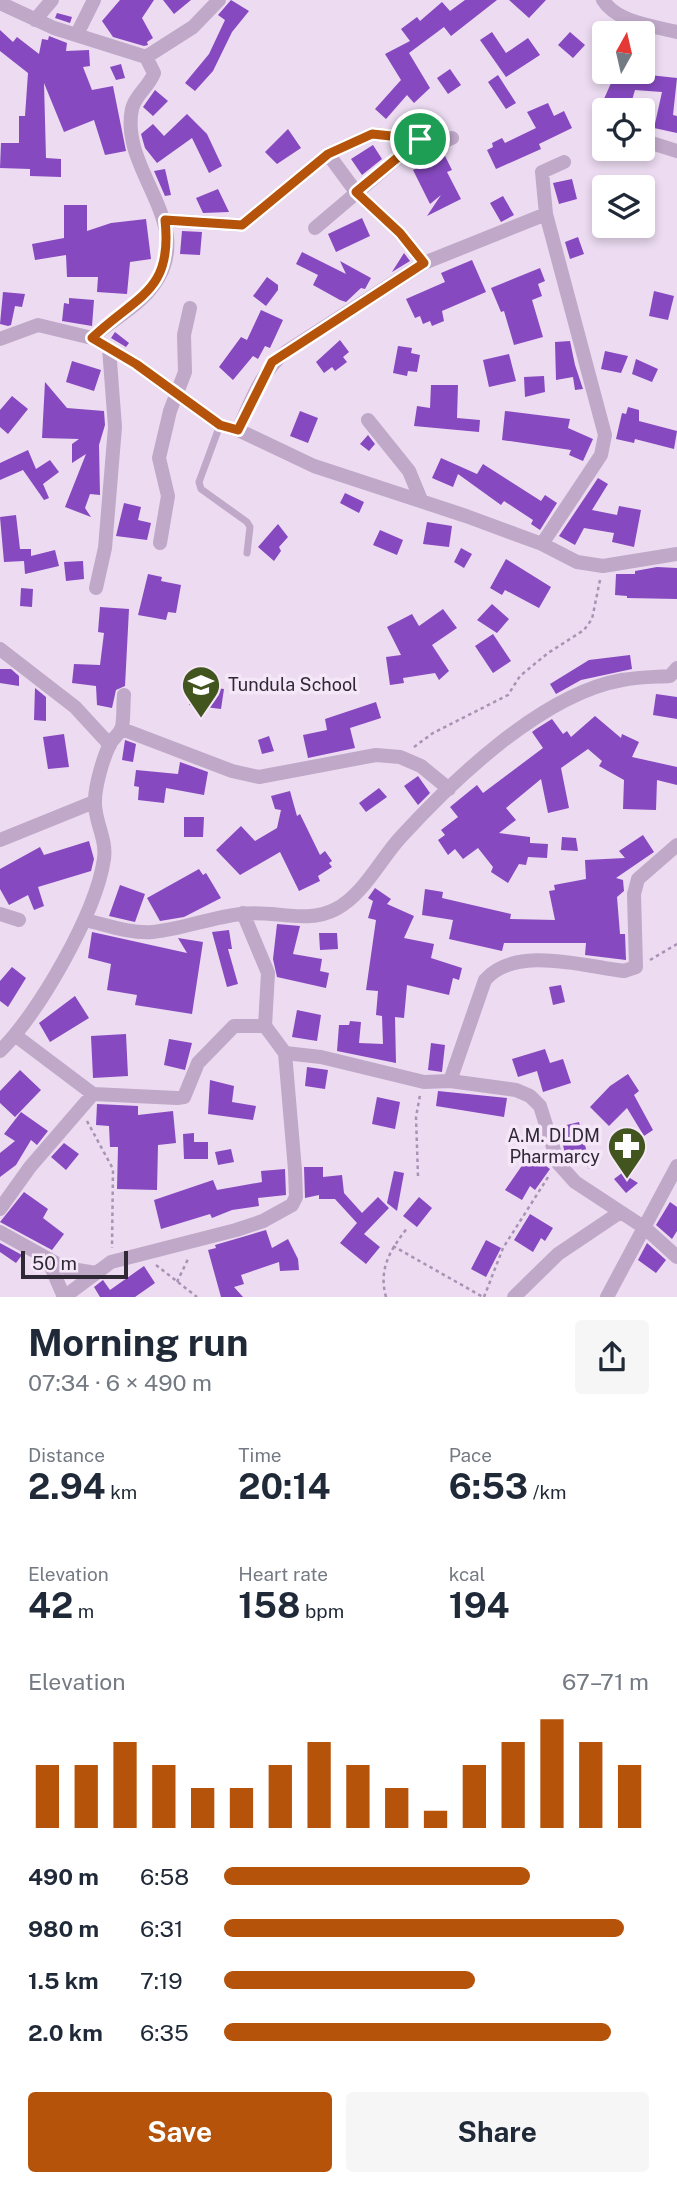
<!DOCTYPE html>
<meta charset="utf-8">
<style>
body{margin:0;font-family:"Public Sans",sans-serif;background:#f6f6f7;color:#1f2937;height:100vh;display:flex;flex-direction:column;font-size:26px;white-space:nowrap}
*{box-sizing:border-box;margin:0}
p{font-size:23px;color:#747a83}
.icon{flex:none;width:38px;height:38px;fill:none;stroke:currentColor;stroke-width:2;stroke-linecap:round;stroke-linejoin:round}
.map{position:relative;height:1297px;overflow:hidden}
.sheet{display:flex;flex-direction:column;background:#fff;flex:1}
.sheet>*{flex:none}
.needle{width:46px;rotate:8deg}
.fabs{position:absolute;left:592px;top:21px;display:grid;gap:14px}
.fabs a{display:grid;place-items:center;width:63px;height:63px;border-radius:7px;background:#fff;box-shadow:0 4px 10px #0003;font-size:35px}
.scale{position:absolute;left:21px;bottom:18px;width:107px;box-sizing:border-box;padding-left:7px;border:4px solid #2f2835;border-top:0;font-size:19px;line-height:24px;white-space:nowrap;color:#2f2835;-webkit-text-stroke:5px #f5e7f8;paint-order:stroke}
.pin{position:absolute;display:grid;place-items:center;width:60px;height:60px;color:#fff;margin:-30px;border:4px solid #fff;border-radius:50%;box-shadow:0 2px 7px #0007}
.round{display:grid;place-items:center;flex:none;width:74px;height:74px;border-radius:7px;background:#f6f6f7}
.summary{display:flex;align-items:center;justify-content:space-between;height:119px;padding:0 28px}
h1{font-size:38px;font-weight:700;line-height:52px}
.stats{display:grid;grid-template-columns:repeat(3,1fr);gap:10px;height:119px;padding:7px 28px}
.stats div{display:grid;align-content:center}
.stats b{font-size:35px;font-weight:700}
.stats small{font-size:19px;font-weight:400}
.stats p{font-size:19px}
.chart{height:196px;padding:14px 28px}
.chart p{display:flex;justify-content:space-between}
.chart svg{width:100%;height:126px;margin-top:7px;stroke:#b45309;stroke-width:6}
.cta{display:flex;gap:14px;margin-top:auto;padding:14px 28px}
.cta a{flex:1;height:80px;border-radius:7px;background:#b45309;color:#fff;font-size:28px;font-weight:700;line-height:80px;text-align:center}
.cta a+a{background:#f6f6f7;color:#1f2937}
ul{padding:0 28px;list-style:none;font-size:23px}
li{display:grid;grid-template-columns:112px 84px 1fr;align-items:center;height:52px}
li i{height:18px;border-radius:9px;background:#b45309}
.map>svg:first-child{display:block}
</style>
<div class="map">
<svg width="677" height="1297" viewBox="0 0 677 1297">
<rect width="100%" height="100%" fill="#ecdbf1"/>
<path fill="#8649c0" d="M120,0H154L142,18L153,38L147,42L148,45L144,46L113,37L102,21Z
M163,0H191L174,14Z
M231,0L249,11L232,32L213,71L195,91L185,83L209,54L225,20L218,15Z
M465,0H497L451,36L444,27L409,53L430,88L414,103L407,95L386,119L375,109L401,80L385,54L410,41L401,29L417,17L420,21L442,2L450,11Z
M509,0H546L529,18Z
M57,13L72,17L70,23L55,18Z
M0,30L13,42L17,37L39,54L42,39L48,40L49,36L67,43L66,51L89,50L90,66L83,67L92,90L113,86L126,151L105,155L94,120L64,132L44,83L46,158L61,159V177L30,176V169L0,168L1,143H19V116H25L28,73L0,51Z
M492,32L506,53L528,38L540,55L506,77L480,40Z
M570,32L585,45L573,58L558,45Z
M121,64L125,78L116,80L110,67Z
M450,69L461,85L448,94L437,78Z
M616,72H640V74L677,78L673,115L677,116V133L654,128L662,92L635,90L630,107L625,106L623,110H599Z
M498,75L516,103L506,109L488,82Z
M155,90L168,101L153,116L143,107Z
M548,103L554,116L564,111L572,128L539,144L541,149L496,169L487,150L493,147L492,143L502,138L505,143L536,128L527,112Z
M187,114L207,134L222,166L209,173L192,138L157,163L145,148L141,134L153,124L164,136Z
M288,129L301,148L277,164L265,152Z
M373,145L382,159L362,175L351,159Z
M444,154L452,170L447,172L461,199L427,216L441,195L430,204L413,170Z
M165,169L171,195L165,196L154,171Z
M572,179L577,199L559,204L553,183Z
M218,189L229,212L203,213L196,198Z
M503,196L514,215L501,222L490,203Z
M64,205H87V231L111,223L146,219L151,259L130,262L127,294L97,292L98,277H67L66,255L35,260L32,244L64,238Z
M362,218L370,236L336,252L328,234Z
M182,231L202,232L200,255L180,254Z
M578,237L584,254L570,259L565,242Z
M302,252L346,274L340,261L371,278L365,289L361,288L346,302L340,300L313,285L318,275L296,264Z
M404,253L410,261L392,272Z
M472,260L486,292L442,311L444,321L432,326L430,321L423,324L420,316L415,318L406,299L445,282L441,273Z
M540,268L545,281L538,284L542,296L532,300L543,337L514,345L504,311L501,312L491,288Z
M267,277L278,285V290L266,306L253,296Z
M654,291L674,296L668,320L649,316Z
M3,292L25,294L22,307L15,306L11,325L8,326L0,324Z
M69,298L94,300L92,326L62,321L64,303L69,304Z
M261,310L283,320L270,348L265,346L258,359L253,356L233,380L219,367L241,337L247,340Z
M115,332L129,343L126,347L111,338Z
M340,340L349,352L343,357L347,362L335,371L332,367L324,373L316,362Z
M570,341L575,365L583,389L575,390L573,377L556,380L555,342Z
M398,346L412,348L411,353L420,355L417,372L408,371L407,376L393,373Z
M605,351L628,356L621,373L601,369Z
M509,354L516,381L489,387L483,360Z
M636,359L658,369L652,382L632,374Z
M72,361L101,370L94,391L66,382Z
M544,376L545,392L525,397L524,377Z
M45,382L67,408L104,411L105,425L99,445L100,495L90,494L85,508L91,517L65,507L86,454L72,463V444L79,439L42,438Z
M431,385H458L457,418L480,420L479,432L414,426L417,406L430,408Z
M12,396L28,409L8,434L0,427V410Z
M628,407L639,410V421L677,431L674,449L635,439L634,443L616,439L622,413L626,414Z
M300,411L318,418L308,443L290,436Z
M505,411L570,419L568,428L593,439L583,461L569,455L571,450L502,440Z
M368,435L375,444L369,451L360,444Z
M28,450L36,469L50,460L59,472L43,484L49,498L44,500L23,470L0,480V463Z
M441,458L477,474L483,464L541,501L545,495L557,503L540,530L531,524L533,520L504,501L501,505L458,474L453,487L432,478Z
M598,478L608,484L592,510L617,515L619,506L641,510L634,547L612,542L614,533L584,528L575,545L559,536Z
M345,493L364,502L359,513L340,503Z
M124,503L141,507L138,520L151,523L147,540L116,536Z
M16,515L20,549H31V556L55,550L59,566L25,574L24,561L4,562L0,517Z
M427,522L452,526L449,547L423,544Z
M278,524L288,537L279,547L281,551L274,561L258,547Z
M380,530L403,540L397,555L373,545Z
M461,548L472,554L464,568L454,562Z
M506,559L551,587L539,608L505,590L502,595L490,588Z
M83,561L84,579L66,581L64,562Z
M657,567L677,568V599L627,598V596L615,595L616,574H635V571Z
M148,574L162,577L161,581L181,585L176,613L168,612L166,620L138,615Z
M21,588L33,589L32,607L20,606Z
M492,604L509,619L497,633L477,620Z
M100,607L129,609L125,686L116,690L112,708L97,705L96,686L72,683L74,664L100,665L104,633L98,632Z
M443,609L457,628L432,645L449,671L439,680L435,673L403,678L404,683L390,685L386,657L401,655L387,627L412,614L419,626Z
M493,634L511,661L493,673L475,646Z
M630,655L632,669L581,680L556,694L550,684L589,660Z
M0,669H11L19,676V686L0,683Z
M191,685L224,689L221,709L189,705Z
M35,688L46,697V721L34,720Z
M656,694L677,697V719L653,715Z
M376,702L381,718L350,728L355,748L308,758L303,735L327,730L325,719Z
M595,716L621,738L622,734L639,742L632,757L677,767V785L657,780L656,810L623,809L624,780L599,766L602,761L588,749L561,768L569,808L548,813L541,779L506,808L516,820L499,833L530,837V843L548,844L547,858L528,857L526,865L519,864L508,883L491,872L493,867L478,848L463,859L455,849L448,855L438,840L445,835L441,830L458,817L450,807L477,785L483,793L543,748L532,732L536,729L552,719L563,734L567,731L571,737Z
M64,734L69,767L48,769L43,737Z
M269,736L274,751L262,754L258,740Z
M125,740L136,744L133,762L122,760Z
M180,762L208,772L204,795L166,788L164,803L138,800L139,787L134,786L136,770L178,774Z
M418,776L430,793L418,805L404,786Z
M379,788L387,797L366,812L359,803Z
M290,791L297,816L300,814L320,855L325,851L332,861L329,863L332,867L318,876L320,881L299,891L280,852L240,875L216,850L241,826L255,841L277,828L281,810L275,809L271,796Z
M184,817H204L203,837H184Z
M643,835L654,852L616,878L623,880L624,891L617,897L620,934H625L626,960L585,955L586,943H504L502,951L449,939L453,920L422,915L425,889L443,892L442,898L511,914L510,919L555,920L549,891L555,890L554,885L586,879L585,860L625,858L619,851Z
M562,837L576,838L578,851L561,850Z
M89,841L94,859L91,871L38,887L44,906L34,910L28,895L9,905L0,889V869L40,847L44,855Z
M199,869L203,875L206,873L221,898L184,917L160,921L147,898Z
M120,885L145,894L135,922L109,916Z
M375,888L391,899L387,904L414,916L404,938L434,944L431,958L462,968L459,980L453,978L449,995L407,985L404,1018L395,1017L396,1063L337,1051L339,1025H349L350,1021L361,1022L359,1043L383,1044L382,1016L376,1015L378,991L366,990L376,920L368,918L373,901L368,898Z
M277,924L300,926L293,954L322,959L320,971L329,973L326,988L277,977L273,959Z
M229,930L232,949H228L238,984L227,987L212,932Z
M92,932L187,953L178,938L203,942L192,1014L135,1005L137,995L107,990L111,964L88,958Z
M319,933H337L338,949L320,950Z
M12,967L26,978L8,1007L0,1001V981Z
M561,985L565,1002L553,1005L549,987Z
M75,996L89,1018L50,1042L39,1023Z
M297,1010L321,1015L317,1041L292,1037Z
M126,1034L128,1076L93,1078L91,1036Z
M169,1039L192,1043L185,1070L164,1065Z
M431,1043L445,1045L442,1072L428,1070Z
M545,1049L550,1063L563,1059L571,1083L543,1092L537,1071L518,1077L512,1059Z
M307,1067L328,1070L325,1089L305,1086Z
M20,1070L41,1090L15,1117L0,1103V1091Z
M628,1074L639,1091L634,1095L653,1130L644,1136L627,1108L609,1126L590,1107L610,1086Z
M210,1080L234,1086L232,1102L256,1106L253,1120L208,1114Z
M438,1091L507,1098L504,1117L436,1106Z
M377,1097L400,1102L395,1129L372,1124Z
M97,1104L138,1106V1115L173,1111L176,1143L158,1145L157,1190L117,1189L118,1147H110L109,1126L96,1125Z
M21,1112L48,1131L37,1145L31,1140L16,1165L0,1177V1153L15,1141L4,1134Z
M579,1122L591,1168L589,1169L577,1150L565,1153L558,1127Z
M194,1133V1142H208V1159H184L183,1134Z
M64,1143L79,1154L66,1170L51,1157Z
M231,1149L234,1162L218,1165L215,1152Z
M530,1154L550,1169L535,1190L530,1186L522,1200L505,1190Z
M304,1167H323V1177L342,1175L344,1193L362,1213L378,1197L389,1208L364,1234L380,1247L366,1264L340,1243L357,1223L335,1199H319V1195L305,1198Z
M285,1169L286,1195L258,1198L259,1206L232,1210L212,1218L210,1214L161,1229L154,1200L213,1180L217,1190L262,1182L261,1171Z
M394,1171L404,1173L397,1211L387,1203Z
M622,1173L638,1183L626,1193L614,1179Z
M24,1192L48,1209L43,1218L64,1234L52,1250L0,1222Z
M419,1197L432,1208L417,1227L403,1216Z
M670,1202L677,1207V1231L672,1239L656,1225Z
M530,1214L553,1228L545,1241L541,1238L533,1252L514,1240Z
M266,1230L272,1248L288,1239L298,1259L299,1270L280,1271L279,1262L241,1275L244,1284L234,1287L243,1297H221L208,1250L216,1248L215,1245Z
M486,1240L501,1248L486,1277L471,1269Z
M0,1243L22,1255L16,1263L0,1252Z
M647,1243L666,1260L656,1273L638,1260Z
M144,1266L155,1283L135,1297H100L94,1287L103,1280L110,1290Z"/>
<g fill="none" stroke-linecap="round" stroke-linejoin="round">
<path stroke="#aa92b4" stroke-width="2.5" stroke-dasharray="3.5 3.5" stroke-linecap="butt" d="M414,747L433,733L508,695L520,676L548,653L584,630L592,619L600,580
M650,960L677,944
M87,1121L113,1169L112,1248
M418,1176L416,1117L420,1095
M393,1246L483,1297
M156,1265L197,1297
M177,1282L189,1257
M386,1297C378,1268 391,1249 408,1227
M484,1297L503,1248L550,1174"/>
<path stroke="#bfa8c8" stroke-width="7" d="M220,425L199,482L201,489L247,522L250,527L247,553"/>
<path stroke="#bfa8c8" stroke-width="14" d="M603,0C616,22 653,26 677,32
M0,3L54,28L146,57
M35,20L52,0
M77,34L94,0
M642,140L677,151
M328,154L356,192L400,233L424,263
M165,220L242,225L328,154L372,134L420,139L433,129L444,141L452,138
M315,228L420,139
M92,338C111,320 138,307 153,286C199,225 119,171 132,109C135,95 149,87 154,73L146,57L193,27L219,0
M0,339L38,325L92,338L136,364L220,425L238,430L314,466L466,516L542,544L577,562L603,566L677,554
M368,420L409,471L421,500
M238,430C251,402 261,371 286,352L424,263L546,214
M160,543L168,496L159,458L170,411L185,372L184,335L190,308
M542,544L601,455L605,435L546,214L542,172L564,162
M96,588L105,548L115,427L109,348
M0,649L75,707L110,745
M122,729L232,771L259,777L376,755L400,757L421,766L449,789
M0,840L94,802
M243,913L268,973L265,1026L285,1053L321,1057L424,1082L450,1081L516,1090L530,1096L540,1106L558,1163L575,1182L645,1228L677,1257
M0,914L19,920
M85,920C107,925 130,934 153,932C183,929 212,917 241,914C272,909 306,925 336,909C363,895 380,860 400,838C453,780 542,694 622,680C638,677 654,677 670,676L677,668
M16,1036L93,1094L177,1098L184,1097L198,1063L234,1026H265
M0,1051C39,1013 96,913 104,859C107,838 94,821 95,801C95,786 103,758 110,744C113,738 120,734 122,727C124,717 123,705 124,695
M450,1081L485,980C515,945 583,966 624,971L636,967L634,894L638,879L677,845
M0,1209L30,1167L93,1094
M0,1232L65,1268L96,1273
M49,1262L64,1297
M64,1297L111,1262L236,1230L263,1221L292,1205L296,1197L295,1170L285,1053
M514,1297L558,1254L619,1213
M607,1297L677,1166"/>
</g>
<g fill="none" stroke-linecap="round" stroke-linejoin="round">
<g stroke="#fff" stroke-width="14">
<path id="route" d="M372,134L420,139L356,192L400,233L424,263L272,362L238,430L220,425L136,364L92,338C137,295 173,292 165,220L242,225L328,154Z"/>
</g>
<use href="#route" stroke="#b45309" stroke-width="9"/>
</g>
<defs>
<g id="school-pin" transform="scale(2.0125)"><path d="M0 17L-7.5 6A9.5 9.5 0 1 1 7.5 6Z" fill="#43551f" stroke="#f5e7f8"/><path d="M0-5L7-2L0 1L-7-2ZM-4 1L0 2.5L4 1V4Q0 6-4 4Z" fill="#fff"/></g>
<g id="pharmacy-pin" transform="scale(2.0125)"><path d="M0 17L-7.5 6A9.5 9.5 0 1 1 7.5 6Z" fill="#43551f" stroke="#f5e7f8"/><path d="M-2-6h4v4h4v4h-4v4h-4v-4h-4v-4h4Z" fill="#fff"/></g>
</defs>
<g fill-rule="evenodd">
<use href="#school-pin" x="201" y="685"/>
<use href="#pharmacy-pin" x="627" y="1146"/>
</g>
<g text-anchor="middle" stroke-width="7" stroke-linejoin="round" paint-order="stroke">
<g font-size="18" fill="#2f2835" stroke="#f5e7f8" text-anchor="start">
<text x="228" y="691">Tundula School</text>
<text x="600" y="1142" text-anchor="end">A.M. DLDM<tspan x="600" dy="21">Pharmarcy</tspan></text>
</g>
</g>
</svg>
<div class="fabs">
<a><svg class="needle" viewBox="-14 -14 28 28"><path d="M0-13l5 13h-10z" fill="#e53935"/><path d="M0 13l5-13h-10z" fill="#747a83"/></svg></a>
<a><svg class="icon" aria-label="locate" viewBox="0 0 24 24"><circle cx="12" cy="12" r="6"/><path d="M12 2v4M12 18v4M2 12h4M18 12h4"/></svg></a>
<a><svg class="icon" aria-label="layers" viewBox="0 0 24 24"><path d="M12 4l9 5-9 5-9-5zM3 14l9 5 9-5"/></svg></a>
</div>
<div class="scale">50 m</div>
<div class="pin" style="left:420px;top:139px;background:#1e9e55"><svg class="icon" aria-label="arrive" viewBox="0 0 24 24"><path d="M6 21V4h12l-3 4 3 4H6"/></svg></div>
</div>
<section class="sheet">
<div class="summary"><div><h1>Morning run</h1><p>07:34 · 6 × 490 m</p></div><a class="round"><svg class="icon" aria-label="share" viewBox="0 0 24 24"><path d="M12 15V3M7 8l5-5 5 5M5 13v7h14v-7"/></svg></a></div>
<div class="stats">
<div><p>Distance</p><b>2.94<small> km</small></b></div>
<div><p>Time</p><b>20:14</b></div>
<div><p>Pace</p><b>6:53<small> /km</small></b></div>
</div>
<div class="stats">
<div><p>Elevation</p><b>42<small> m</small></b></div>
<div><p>Heart rate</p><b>158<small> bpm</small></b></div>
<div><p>kcal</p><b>194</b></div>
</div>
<div class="chart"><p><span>Elevation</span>67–71 m</p>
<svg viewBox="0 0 160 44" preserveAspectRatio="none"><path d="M5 44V22M15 44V22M25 44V14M35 44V22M45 44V30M55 44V30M65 44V22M75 44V14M85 44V22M95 44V30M105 44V38M115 44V22M125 44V14M135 44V6M145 44V14M155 44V22"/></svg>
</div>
<ul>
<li><b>490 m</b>6:58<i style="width:72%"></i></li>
<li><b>980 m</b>6:31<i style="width:94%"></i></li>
<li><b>1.5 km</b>7:19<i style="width:59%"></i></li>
<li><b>2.0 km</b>6:35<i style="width:91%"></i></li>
</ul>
<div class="cta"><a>Save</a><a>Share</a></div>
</section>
